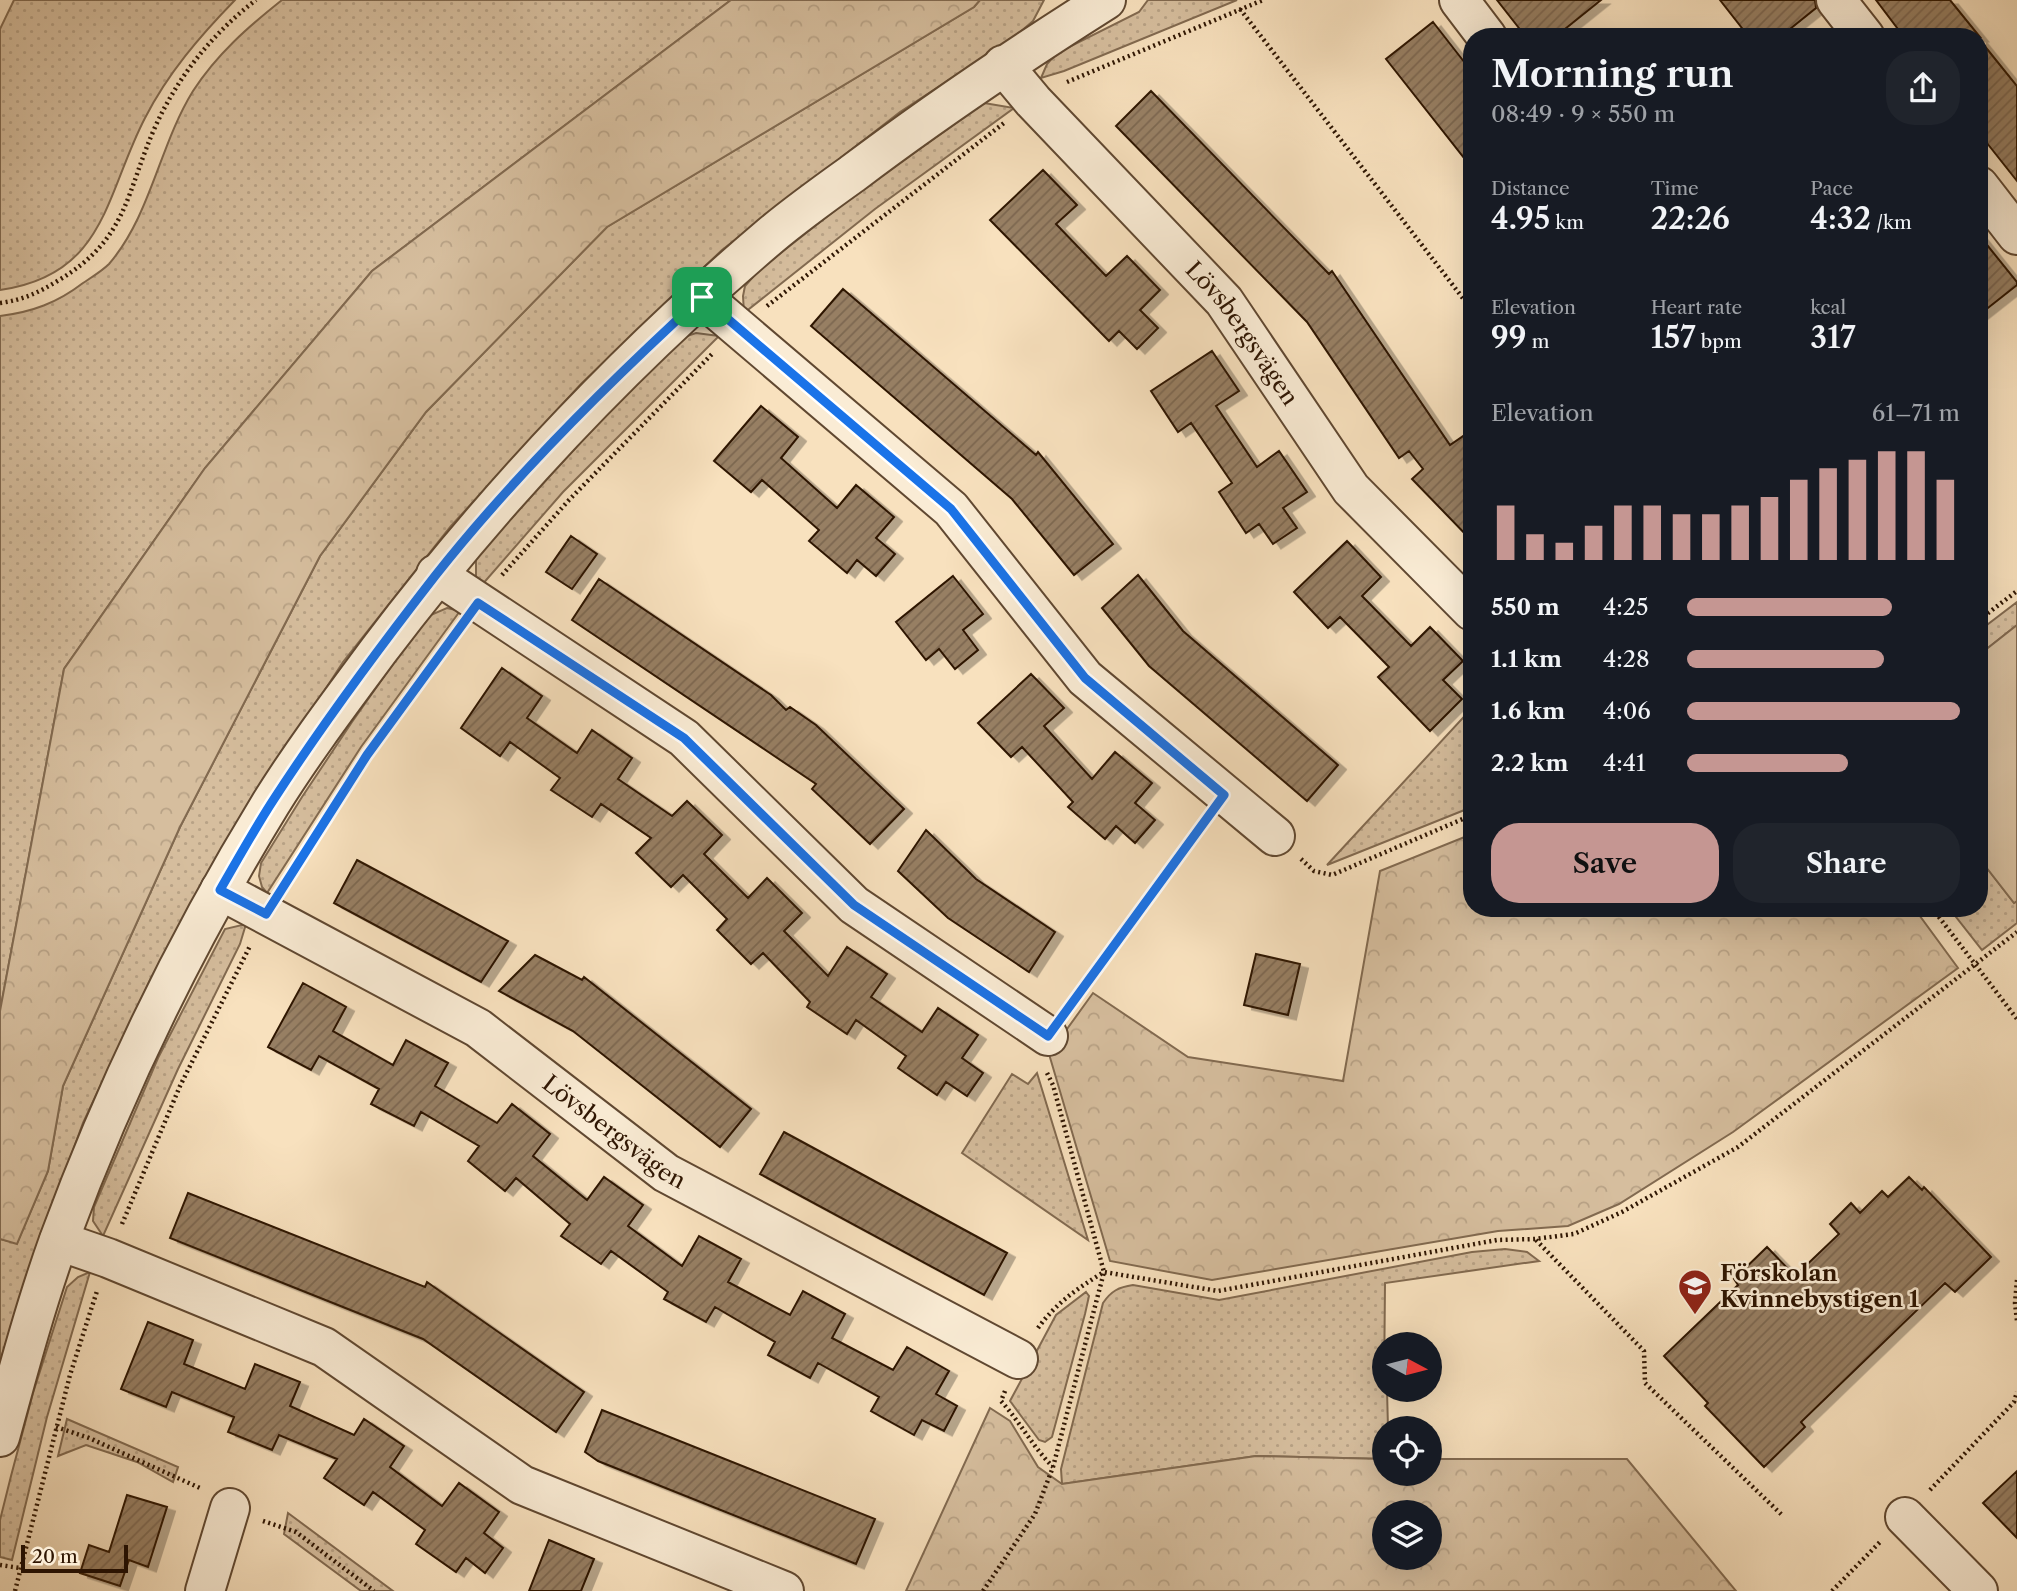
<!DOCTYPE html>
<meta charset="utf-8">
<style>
body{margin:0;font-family:"Libre Caslon Text",serif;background:#20242c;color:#f1f3f6;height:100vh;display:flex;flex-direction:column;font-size:26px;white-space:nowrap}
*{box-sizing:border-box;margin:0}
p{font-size:23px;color:#9ea1a6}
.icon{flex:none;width:38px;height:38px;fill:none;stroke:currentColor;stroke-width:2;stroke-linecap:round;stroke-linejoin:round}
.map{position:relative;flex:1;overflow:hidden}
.details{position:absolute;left:1463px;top:28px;width:525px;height:889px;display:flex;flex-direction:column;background:#171b24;border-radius:28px;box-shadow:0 7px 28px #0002}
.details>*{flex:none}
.needle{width:46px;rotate:97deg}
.buttons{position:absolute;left:1372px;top:1332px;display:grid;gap:14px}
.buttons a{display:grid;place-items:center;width:70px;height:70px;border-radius:50%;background:#171b24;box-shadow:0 7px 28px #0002;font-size:35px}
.scale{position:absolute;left:21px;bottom:18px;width:107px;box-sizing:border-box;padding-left:7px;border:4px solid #2e1502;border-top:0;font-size:19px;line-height:24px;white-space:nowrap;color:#2e1502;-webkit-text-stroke:5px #faecd5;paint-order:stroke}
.pin{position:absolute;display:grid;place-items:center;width:60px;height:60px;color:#fff;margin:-30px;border-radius:14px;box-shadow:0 4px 10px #0006}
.round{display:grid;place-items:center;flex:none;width:74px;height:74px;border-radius:28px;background:#20242c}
.head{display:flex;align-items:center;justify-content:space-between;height:119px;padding:0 28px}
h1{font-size:38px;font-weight:600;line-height:52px}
.metrics{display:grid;grid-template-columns:repeat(3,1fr);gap:10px;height:119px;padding:7px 28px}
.metrics div{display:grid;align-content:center}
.metrics b{font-size:30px;font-weight:600}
.metrics small{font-size:19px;font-weight:400}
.metrics p{font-size:19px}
.chart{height:196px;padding:14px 28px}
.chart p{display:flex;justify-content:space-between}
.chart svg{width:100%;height:126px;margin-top:7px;stroke:#c59692;stroke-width:6}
.button{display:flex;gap:14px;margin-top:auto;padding:14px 28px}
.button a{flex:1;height:80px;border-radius:28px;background:#c59692;color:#111;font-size:28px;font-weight:600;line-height:80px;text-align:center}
.button a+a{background:#20242c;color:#f1f3f6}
ul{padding:0 28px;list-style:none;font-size:23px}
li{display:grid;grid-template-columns:112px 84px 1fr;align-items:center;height:52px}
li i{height:18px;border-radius:9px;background:#c59692}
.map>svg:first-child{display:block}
</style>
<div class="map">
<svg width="2017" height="1591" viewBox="0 0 2017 1591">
<defs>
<pattern id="grass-dots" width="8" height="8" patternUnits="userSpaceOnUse" patternTransform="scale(1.75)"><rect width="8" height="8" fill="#d6be9e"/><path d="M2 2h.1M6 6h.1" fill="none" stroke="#b8a286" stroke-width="1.8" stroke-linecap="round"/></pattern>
<pattern id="forest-crowns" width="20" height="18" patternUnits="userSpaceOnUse" patternTransform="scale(1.75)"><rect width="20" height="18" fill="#d6be9e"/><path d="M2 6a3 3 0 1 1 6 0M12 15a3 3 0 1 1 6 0" fill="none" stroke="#b8a286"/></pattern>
<pattern id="building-hatch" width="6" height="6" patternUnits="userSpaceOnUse" patternTransform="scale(1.75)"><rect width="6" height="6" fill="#977f64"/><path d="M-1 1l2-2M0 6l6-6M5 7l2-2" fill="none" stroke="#7c6750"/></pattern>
<filter id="shadow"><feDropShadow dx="8" dy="4.5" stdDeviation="0" flood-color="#0004"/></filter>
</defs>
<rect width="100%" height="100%" fill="#f8e1be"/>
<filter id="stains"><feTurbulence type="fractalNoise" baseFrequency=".00286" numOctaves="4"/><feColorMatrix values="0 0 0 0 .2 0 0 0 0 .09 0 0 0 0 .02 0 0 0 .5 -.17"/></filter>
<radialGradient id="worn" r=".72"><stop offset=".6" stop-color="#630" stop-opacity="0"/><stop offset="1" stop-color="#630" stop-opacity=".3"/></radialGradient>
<path fill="url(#grass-dots)" stroke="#826a50" stroke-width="2" d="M14,0H235C200,36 168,73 145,118C105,195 106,275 0,290V29Z
M282,0H731L372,271L205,468L64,669L0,1011V316C32,312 57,303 83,283C92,277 102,271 109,264C151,215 159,146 193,91C217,54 248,27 282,0Z
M980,0H1044L1033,21L1013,38L900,112L722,250L581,384L451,526L343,662L217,856L151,978L83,1123L37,1249L0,1361V1239L17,1243L48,1171L63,1086L180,827L320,556L426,412L607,227L974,7Z
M1148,0H1237L1064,71L1041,78L1047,64L1057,53L1139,12Z
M984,103L1014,108L875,209L744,313L743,296L745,286L759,270L852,197Z
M696,333L719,336L563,492L481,586L476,577V557L592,430L684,337Z
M2017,602V625L1979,655V631Z
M447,608L460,611L361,747L267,893L262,887L259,876L261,863L302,797L352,722L426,617Z
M1472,708V807L1327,865Z
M1979,858L2014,903L2017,901V923L1982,950L1949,908H1979Z
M246,924L240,944L178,1069L103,1236L93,1221L94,1207L158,1058L225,929Z
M1037,1073L1088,1240L962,1153L1012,1074L1028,1084Z
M1505,1249L1527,1252L1539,1261L1385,1283L1384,1390H1387L1388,1428H1384V1459L1256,1456L1062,1484L1061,1469L1103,1303C1111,1291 1119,1287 1133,1285L1219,1300L1472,1252Z
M90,1272L47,1417L12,1560L0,1557V1520L11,1476L33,1393L67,1287L78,1277Z
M1086,1292L1089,1296L1085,1314L1052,1437L1045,1442L1039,1440L1010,1401L1056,1315Z
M67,1419L178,1467L173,1482L137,1462L86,1445L58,1456Z
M288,1513L393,1591H361L284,1534Z"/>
<path fill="url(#forest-crowns)" stroke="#826a50" stroke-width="2" fill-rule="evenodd" d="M731,0H980L974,7L607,227L426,412L320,556L180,827L63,1086L48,1171L17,1244L0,1239V1011L64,669L205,468L372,271Z
M1472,834V908H1914L1958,968L1733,1132L1619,1204L1568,1226L1498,1231L1212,1280L1110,1261L1049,1054L1093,993L1188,1057L1343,1081L1380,871Z
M990,1408L1010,1421L1038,1467L1062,1484L1256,1456L1384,1459V1474H1430V1459H1627L1736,1591H906ZM1384,1512H1430V1558H1384Z"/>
<path fill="#d6be9e" stroke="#826a50" stroke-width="2" d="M2017,625V901L2014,903L1979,858V655Z"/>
<path fill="url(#building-hatch)" stroke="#2e1502" stroke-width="2" filter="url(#shadow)" d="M1497,0H1601L1555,37H1526Z
M1720,0H1815L1816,8L1780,37H1749Z
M1876,0H1950L1980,37H1904Z
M1433,22L1472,72V168L1386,59Z
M1979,39L2017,86V181L1979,133Z
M1151,91L1329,274L1332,271L1450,445L1472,430V541L1412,479L1423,469L1409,451L1399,458L1307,322L1116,126Z
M1043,170L1077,205L1056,224L1106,276L1127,256L1160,290L1140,310L1158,328L1137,349L1119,331L1109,341L990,220Z
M1979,235L2017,282V285L1979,315Z
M843,289L1036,455L1038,452L1113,544L1074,575L1012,499L811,326Z
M1212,351L1239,391L1216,406L1257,467L1279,451L1307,492L1283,508L1297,528L1273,544L1259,524L1246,533L1219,492L1232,483L1191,423L1178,432L1151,391Z
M761,406L798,437L781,458L837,508L856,485L894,517L876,538L895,554L876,576L857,560L847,573L809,541L819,530L762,480L751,492L714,461Z
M571,536L597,554L572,589L546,572Z
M1347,541L1381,577L1362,596L1411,646L1430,627L1463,661L1443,680L1462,699L1430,731L1378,677L1389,667L1340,617L1328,628L1294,592Z
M1138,575L1183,631L1338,765L1307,801L1149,666L1102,608Z
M953,576L983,614L963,630L978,650L955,669L939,649L926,660L896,622Z
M599,579L771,695L786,710L790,707L816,725L904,809L870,844L812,789L816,784L572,620Z
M502,668L542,696L527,718L577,753L592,730L632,758L618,779L672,816L687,801L722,835L704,854L748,898L767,878L802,913L784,931L828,976L847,947L887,974L871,997L922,1032L938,1008L978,1035L962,1058L983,1073L967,1096L946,1082L937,1095L898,1068L906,1056L856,1020L847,1034L807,1007L810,1002L763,953L751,964L717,930L727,919L683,875L671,887L636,853L651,838L601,804L592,817L551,790L560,778L510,742L500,756L461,728Z
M1031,674L1064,708L1044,726L1092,779L1115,752L1152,783L1135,803L1155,820L1135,843L1116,826L1105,839L1068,807L1073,802L1022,747L1011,757L978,723Z
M926,830L976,879L1055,932L1029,972L948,918L898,871Z
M357,860L508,941L481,982L334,903Z
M1256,954L1300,964L1288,1015L1244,1005Z
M535,955L582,980L584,977L751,1109L720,1147L573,1031L499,991Z
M303,983L346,1007L333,1031L393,1065L406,1040L448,1063L435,1086L497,1123L512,1104L550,1134L533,1156L587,1200L604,1177L643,1205L628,1226L682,1266L699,1236L741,1259L728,1282L790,1315L803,1291L845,1314L832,1338L893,1370L907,1347L949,1371L936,1394L957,1406L944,1431L922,1420L914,1435L871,1411L879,1397L818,1363L810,1378L768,1355L775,1342L715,1307L706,1322L664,1299L668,1292L611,1251L601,1264L561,1236L570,1224L516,1178L505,1191L468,1161L479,1146L421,1112L414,1126L371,1104L379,1089L319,1056L311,1070L268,1047Z
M784,1132L1007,1253L984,1295L760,1174Z
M1909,1177L1922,1190L1924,1187L1991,1257L1955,1292L1945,1283L1801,1422L1805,1427L1764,1467L1705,1406L1708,1403L1664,1356L1738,1285L1734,1279L1767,1247L1795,1276L1839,1234L1830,1224L1851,1203L1860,1213L1882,1191L1888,1197Z
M188,1193L425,1287L427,1282L584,1392L556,1432L423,1339L170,1238Z
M148,1322L193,1340L184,1364L245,1389L255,1364L300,1382L290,1406L354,1435L364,1419L404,1446L390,1467L442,1506L459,1483L499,1512L484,1533L503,1548L485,1573L466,1558L456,1572L416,1544L425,1530L373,1492L364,1505L324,1478L337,1459L279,1435L272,1450L228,1432L234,1417L172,1392L166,1407L121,1389Z
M602,1410L875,1519L856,1564L598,1461L585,1452Z
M2017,1471V1538L1983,1503Z
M127,1495L167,1507L148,1567L129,1560L120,1586L80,1573L89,1545L109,1552Z
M549,1540L594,1559L581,1591H529Z"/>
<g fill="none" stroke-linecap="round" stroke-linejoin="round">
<g stroke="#604831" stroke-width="42">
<g id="street">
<path d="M1459,0L1487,37"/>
<path d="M1836,0L1865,37"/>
<path id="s1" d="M1003,65L1033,101L1224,301L1351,489L1472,611"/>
<path d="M1979,186L2017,235"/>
<path d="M702,297L951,509L1085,678L1275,836"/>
<path d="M436,574L684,738L854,905L1048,1036"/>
<path id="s2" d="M220,890L478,1028L666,1173L1018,1359"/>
<path d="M59,1241L108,1258L324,1347L522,1485L784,1591"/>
<path d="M0,1437C18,1371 36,1304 59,1240C115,1088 187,940 271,803C304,750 342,700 379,650C494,498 625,359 770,236C796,214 824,194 852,174C934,112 1019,55 1106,0"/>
<path d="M1905,1517L1978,1591"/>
<path d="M205,1591L230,1508"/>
</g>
</g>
<path stroke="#2e1502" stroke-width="4.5" stroke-dasharray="2 3.5" stroke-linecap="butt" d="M1240,9L1472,310
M1067,82L1263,0
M0,303C23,300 40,292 59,280C129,238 126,191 156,125C179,75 213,33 256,0
M767,306L1004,123
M502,575L569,500L713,353
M1979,620L2017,591
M1301,859L1314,871L1332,875L1472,815
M285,884L367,755L457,631
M1932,908L2017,1019
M1069,1007L1203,825
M122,1224L180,1086L250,946
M1536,1240L1644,1351L1645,1383L1783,1516
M2017,1280L2015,1303L2017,1321
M1038,1328C1056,1303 1078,1288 1104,1272L1218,1291L1497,1240L1535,1239L1574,1234L1622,1212L1738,1147L2017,932
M1005,1391L1001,1401C1020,1422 1033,1447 1053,1467
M56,1427L89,1438L200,1488
M1930,1490L2014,1402L2017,1392
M263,1521L296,1532L374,1591
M0,1565L20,1568
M15,1591L70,1375L97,1291
M983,1591L1035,1514L1053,1467L1104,1272L1053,1085L1047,1073
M1832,1591L1880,1542"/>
<use href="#street" stroke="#faecd5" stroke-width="38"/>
</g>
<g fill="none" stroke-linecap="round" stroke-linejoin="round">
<g stroke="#fff" stroke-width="14">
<path id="route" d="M702,297L951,509L1085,678L1224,795L1048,1036L854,905L684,738L478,603L367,755L266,914L220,890C238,859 255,828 274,799C324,722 379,648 435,576C514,476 608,383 702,297Z"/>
</g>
<use href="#route" stroke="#1a73e8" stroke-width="9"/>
</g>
<defs>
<g id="school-pin" transform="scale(1.75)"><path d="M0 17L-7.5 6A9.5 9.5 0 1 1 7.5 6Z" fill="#8f2418" stroke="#faecd5"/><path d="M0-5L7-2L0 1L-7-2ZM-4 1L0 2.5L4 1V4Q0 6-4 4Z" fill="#fff"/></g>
</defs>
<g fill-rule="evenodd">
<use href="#school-pin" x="1695" y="1286"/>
</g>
<g text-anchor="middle" stroke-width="5" stroke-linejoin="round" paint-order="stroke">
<g font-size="23" fill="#2e1502" stroke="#faecd5">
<text dy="8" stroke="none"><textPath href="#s1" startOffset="360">Lövsbergsvägen</textPath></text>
<text dy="8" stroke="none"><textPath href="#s2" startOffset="464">Lövsbergsvägen</textPath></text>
</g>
<g font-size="23" font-weight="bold" fill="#2e1502" stroke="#faecd5" text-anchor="start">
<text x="1720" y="1281">Förskolan<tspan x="1720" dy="26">Kvinnebystigen 1</tspan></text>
</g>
</g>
<rect width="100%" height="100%" filter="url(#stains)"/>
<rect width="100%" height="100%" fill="url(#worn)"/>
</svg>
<div class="buttons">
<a><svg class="needle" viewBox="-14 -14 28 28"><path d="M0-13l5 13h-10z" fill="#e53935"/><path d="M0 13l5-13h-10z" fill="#9ea1a6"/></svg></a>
<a><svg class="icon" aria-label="locate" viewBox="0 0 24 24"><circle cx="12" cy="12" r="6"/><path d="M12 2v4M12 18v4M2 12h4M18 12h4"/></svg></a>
<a><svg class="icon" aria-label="layers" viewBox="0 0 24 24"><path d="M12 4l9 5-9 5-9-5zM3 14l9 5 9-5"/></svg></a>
</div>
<div class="scale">20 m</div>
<div class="pin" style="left:702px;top:297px;background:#1e9e55"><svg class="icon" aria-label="arrive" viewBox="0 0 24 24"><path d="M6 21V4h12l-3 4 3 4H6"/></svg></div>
<section class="details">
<div class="head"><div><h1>Morning run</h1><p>08:49 · 9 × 550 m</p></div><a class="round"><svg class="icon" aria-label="share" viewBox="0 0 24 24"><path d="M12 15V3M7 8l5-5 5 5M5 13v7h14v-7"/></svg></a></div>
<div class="metrics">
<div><p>Distance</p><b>4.95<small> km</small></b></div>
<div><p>Time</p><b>22:26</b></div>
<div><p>Pace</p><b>4:32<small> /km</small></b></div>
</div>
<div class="metrics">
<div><p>Elevation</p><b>99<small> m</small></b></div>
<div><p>Heart rate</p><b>157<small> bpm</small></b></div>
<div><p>kcal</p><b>317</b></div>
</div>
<div class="chart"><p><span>Elevation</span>61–71 m</p>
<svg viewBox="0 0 160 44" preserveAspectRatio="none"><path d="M5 44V25M15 44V35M25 44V38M35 44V32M45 44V25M55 44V25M65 44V28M75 44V28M85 44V25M95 44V22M105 44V16M115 44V12M125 44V9M135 44V6M145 44V6M155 44V16"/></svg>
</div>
<ul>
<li><b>550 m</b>4:25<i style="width:75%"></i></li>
<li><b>1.1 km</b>4:28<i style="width:72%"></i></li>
<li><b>1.6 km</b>4:06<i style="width:100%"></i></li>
<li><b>2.2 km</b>4:41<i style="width:59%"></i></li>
</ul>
<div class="button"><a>Save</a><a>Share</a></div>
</section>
</div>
